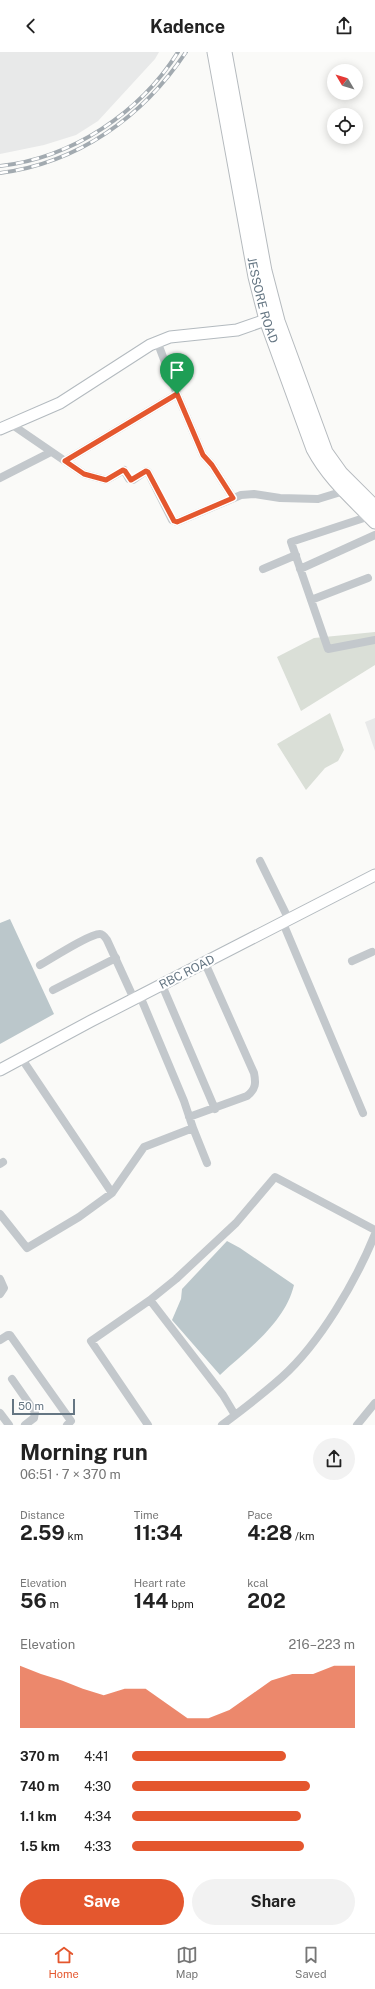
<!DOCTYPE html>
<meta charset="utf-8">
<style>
body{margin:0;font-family:"Public Sans",sans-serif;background:#f2f2f2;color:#222;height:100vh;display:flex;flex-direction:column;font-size:15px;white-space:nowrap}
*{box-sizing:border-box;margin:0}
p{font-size:13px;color:#767676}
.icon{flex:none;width:22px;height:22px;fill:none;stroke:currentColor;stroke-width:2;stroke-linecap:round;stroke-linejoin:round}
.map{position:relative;height:1373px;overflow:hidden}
.drawer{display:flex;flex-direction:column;background:#fff;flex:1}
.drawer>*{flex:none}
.needle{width:26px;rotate:308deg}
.fabs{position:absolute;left:327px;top:12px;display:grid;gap:8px}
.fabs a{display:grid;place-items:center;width:36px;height:36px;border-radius:50%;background:#fff;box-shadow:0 2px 10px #0003;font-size:20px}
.scale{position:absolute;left:12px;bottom:10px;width:63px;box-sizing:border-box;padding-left:4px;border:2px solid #657683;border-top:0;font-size:11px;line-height:14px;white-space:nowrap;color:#657683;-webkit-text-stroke:3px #fff;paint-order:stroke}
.pin{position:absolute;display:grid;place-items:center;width:34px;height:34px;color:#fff;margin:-41px -17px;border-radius:50% 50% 50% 0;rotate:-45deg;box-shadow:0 0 4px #0007}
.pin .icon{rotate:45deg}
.round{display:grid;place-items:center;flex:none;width:42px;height:42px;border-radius:21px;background:#f2f2f2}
.summary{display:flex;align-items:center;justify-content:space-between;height:68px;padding:0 20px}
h1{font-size:22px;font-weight:700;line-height:30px}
.figures{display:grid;grid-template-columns:repeat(3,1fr);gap:6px;height:68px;padding:4px 20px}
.figures div{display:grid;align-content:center}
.figures b{font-size:20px;font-weight:700}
.figures small{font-size:11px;font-weight:400}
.figures p{font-size:11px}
.chart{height:112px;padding:8px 20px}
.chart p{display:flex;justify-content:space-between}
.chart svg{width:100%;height:72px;margin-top:4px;fill:#e4572e;opacity:.7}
.primary-button{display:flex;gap:8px;margin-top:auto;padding:8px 20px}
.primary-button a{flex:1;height:46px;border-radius:24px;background:#e4572e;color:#fff;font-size:16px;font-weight:700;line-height:46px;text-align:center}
.primary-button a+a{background:#f2f2f2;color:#222}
ul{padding:0 20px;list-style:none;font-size:13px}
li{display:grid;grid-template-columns:64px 48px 1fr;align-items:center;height:30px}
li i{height:10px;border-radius:5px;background:#e4572e}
header{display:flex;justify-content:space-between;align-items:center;height:52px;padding:0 20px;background:#fff;font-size:18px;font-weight:700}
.tabs{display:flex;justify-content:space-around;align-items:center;height:56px;border-top:1px solid #e0e0e0;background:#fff;font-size:11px;color:#767676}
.tabs a{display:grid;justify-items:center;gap:2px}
.tabs .current{color:#e4572e}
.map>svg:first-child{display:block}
</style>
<header><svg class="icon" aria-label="back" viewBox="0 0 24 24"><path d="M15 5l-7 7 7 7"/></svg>Kadence<svg class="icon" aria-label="share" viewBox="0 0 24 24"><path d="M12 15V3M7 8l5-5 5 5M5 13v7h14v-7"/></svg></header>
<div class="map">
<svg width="375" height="1373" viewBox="0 0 375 1373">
<rect width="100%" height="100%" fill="#fafaf8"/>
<path fill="#e8e9e9" d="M0,0H159L155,7L98,69L76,83L44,93L0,102Z
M375,666V699L365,670Z"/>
<path fill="#dadfd7" d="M375,580V613L301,659L277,605L314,586Z
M330,661L344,698L338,709L325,716L306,738L277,692Z"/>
<path fill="#bbc7cb" d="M10,867L54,962L0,992V871Z
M227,1189L240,1196L294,1233C285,1271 247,1298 220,1323L172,1268L181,1247L182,1237Z"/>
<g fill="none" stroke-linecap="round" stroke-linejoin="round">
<g stroke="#b3babf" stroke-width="13">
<path id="secondary" d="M0,377L60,351L150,293L170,285L237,278L274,265
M0,1018L91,969L375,823"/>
</g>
<g stroke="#b5babe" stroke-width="15">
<g id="primary">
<path id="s1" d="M214,0L255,225L266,268L313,397C329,427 352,446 375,470"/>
<path d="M225,0L265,219L278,269L326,400L341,421L375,455"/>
</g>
</g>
<path stroke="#c3c8cc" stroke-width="8" d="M157,289L177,342L203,403L212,413L233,446
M11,372L84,422L106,428L124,418L129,427L133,428L146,419L148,420L172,468L177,470L241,443L254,442L280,446L318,447L344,439
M65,409L177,342
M0,426L51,400
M370,464L291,490L328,597L375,588
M263,517L296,503
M300,517L375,483
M311,548L368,526
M260,809L289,868
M283,871L363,1061
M352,909L372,900
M40,913C51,907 89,882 100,882C103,882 105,885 107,888L134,947
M162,933L215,1057
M53,938L116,906
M22,1007L112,1141
M189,1065L247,1044C256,1037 256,1031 254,1021L205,911
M193,1076L207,1111
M0,1112L3,1110
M0,1162L27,1196L79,1165L112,1141L144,1095L193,1076L184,1049L140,944
M0,1227L4,1236L0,1242
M0,1288L8,1283H10L71,1369L67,1373
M12,1327L35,1360L34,1366L25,1373
M0,1361L9,1373
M235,1363L223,1343L150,1248L176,1227L236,1171L275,1125L375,1178
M148,1373L91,1289L150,1248
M222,1373C242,1358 263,1342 282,1325C320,1291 356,1229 375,1182
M357,1373L375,1351"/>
<use href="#secondary" stroke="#fff" stroke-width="11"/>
<use href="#primary" stroke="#fff" stroke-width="13"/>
<g stroke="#a2aab0" stroke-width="4">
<path id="rail" d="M0,114C72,106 140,61 178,0
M0,121C78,111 143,65 186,0"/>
</g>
<use href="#rail" stroke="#fff" stroke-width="2.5" stroke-dasharray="8" stroke-linecap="butt"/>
</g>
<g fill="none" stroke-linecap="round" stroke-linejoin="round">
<g stroke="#fff" stroke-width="8">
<path id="route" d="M177,342L203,403L212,413L233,446L177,470L174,469L148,420L146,419L131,428L125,419L123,418L106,428L84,422L65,409Z"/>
</g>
<use href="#route" stroke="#e4572e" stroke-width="5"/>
</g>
<g text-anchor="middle" stroke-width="4" stroke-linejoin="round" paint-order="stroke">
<g font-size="12" fill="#657683" stroke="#fff">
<text dy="4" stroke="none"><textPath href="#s1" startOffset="253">JESSORE ROAD</textPath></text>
<text transform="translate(187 920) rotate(-27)" y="4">RBC ROAD</text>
</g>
</g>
</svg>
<div class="fabs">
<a><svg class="needle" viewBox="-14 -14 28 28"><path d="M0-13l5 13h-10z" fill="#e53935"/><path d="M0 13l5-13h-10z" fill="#767676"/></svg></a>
<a><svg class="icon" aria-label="locate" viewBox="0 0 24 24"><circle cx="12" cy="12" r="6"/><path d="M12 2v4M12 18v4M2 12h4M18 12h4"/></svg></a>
</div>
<div class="scale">50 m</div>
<div class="pin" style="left:177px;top:342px;background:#1e9e55"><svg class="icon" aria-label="arrive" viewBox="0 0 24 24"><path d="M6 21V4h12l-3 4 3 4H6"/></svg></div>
</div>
<section class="drawer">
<div class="summary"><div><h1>Morning run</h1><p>06:51 · 7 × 370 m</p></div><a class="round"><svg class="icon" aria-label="share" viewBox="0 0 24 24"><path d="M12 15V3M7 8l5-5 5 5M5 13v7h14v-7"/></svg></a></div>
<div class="figures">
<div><p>Distance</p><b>2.59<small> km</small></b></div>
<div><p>Time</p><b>11:34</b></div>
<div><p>Pace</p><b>4:28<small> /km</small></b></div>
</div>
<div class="figures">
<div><p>Elevation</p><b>56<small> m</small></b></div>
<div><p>Heart rate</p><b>144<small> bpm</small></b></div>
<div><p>kcal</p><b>202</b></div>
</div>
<div class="chart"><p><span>Elevation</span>216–223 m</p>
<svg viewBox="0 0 160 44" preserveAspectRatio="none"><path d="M0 44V6L10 11L20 15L30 20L40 24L50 20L60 20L70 29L80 38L90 38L100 33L110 24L120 15L130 11L140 11L150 6L160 6V44z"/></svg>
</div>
<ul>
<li><b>370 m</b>4:41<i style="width:69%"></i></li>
<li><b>740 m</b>4:30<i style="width:80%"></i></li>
<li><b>1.1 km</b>4:34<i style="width:76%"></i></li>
<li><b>1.5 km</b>4:33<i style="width:77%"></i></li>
</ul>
<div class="primary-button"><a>Save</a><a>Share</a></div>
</section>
<nav class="tabs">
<a class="current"><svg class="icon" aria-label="home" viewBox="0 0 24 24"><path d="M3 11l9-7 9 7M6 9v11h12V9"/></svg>Home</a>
<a><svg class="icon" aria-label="map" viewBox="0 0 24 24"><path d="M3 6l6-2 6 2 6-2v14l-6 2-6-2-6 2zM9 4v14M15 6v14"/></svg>Map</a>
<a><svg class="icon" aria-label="saved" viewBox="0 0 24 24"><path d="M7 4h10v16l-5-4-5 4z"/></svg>Saved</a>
</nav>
